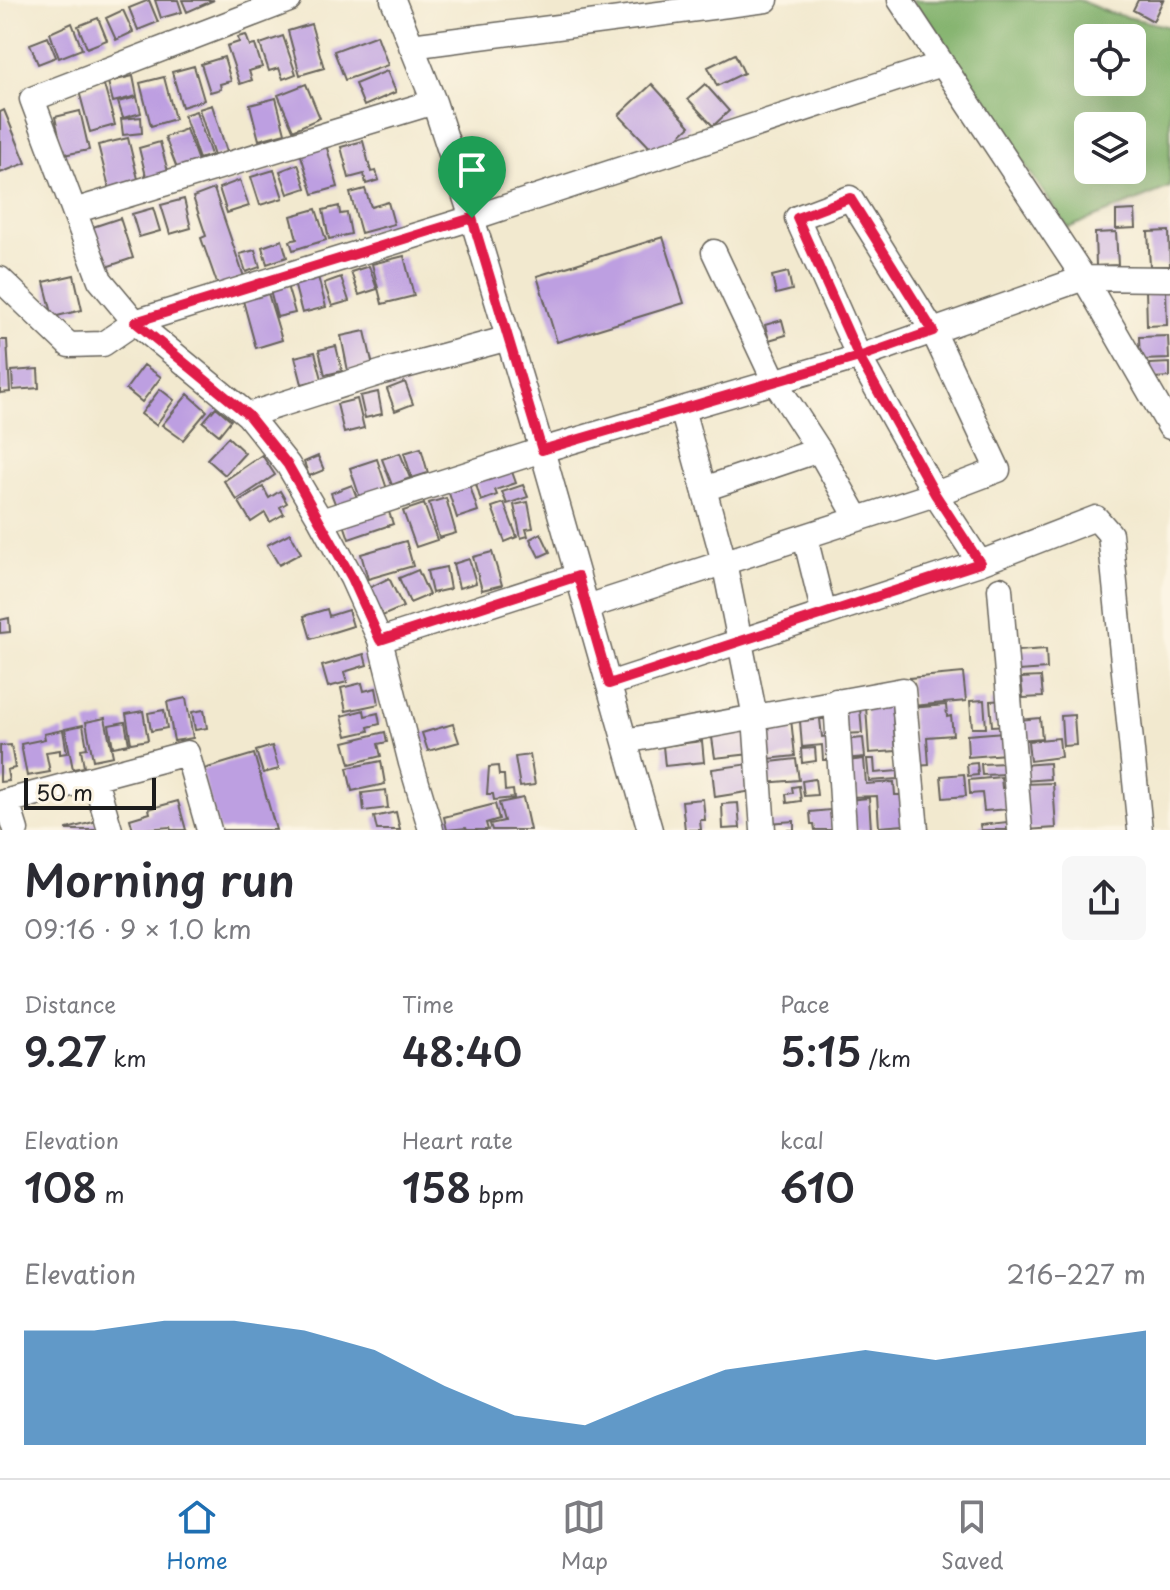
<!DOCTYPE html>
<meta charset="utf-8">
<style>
body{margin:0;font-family:"Playpen Sans",sans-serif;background:#f7f7f7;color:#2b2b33;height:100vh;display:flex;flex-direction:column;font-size:30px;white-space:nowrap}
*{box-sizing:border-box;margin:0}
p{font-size:26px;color:#7c7c81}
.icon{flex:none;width:44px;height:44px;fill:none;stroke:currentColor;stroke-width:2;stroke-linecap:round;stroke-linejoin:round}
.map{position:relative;height:830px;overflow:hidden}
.sheet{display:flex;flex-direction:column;background:#fff;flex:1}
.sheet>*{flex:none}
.tools{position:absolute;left:1074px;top:24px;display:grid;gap:16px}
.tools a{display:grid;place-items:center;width:72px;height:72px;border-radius:12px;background:#fff;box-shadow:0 8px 32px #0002;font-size:40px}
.scale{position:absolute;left:24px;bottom:20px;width:132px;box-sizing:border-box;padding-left:8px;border:4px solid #1c1c1c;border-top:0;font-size:22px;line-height:28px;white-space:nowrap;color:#1c1c1c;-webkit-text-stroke:6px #fcf5e5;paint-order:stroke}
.pin{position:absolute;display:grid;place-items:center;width:68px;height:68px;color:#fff;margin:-82px -34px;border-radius:50% 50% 50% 0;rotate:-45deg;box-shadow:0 0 8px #0007}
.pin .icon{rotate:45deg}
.round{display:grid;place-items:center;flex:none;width:84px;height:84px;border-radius:12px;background:#f7f7f7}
.summary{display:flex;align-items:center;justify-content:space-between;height:136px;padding:0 24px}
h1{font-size:44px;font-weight:600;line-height:60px}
.figures{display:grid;grid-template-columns:repeat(3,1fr);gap:12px;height:136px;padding:8px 24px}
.figures div{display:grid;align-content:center}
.figures b{font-size:40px;font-weight:600}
.figures small{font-size:22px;font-weight:400}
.figures p{font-size:22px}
.chart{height:224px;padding:16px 24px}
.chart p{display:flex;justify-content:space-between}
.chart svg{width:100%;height:144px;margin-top:8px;fill:#1f6fb2;opacity:.7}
.tabs{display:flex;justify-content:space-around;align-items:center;height:112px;border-top:2px solid #e1e1e2;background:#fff;font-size:22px;color:#7c7c81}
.tabs a{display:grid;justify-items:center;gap:4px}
.tabs .selected{color:#1f6fb2}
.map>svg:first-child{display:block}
</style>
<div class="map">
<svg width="1170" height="830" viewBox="0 0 1170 830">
<rect width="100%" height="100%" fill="#fcf5e5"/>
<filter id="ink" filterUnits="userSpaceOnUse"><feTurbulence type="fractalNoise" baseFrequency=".0125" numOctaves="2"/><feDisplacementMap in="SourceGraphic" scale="16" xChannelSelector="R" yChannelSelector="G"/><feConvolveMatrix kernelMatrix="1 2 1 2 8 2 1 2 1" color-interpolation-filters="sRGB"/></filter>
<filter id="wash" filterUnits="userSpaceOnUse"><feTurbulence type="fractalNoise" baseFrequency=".006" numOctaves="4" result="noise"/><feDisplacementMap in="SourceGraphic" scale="32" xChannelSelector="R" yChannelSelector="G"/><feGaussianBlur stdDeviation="1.8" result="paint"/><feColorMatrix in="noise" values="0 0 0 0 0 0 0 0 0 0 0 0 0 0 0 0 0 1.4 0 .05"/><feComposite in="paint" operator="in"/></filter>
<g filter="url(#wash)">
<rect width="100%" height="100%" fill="#f2e9cf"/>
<path fill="#80b16b" stroke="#4e6644" stroke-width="2" fill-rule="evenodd" d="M912,0H1079L1110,13L1170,27V187L1068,228ZM1088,38H1132V82H1088ZM1088,126H1132V170H1088Z"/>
<g id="blocks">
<path fill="#bd9fe1" d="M149,0L158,22L138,30L129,8Z
M155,0H178L182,12L161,18Z
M182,0H214L187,12Z
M1138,0H1163L1153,21L1133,10Z
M123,10L133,32L116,40L106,18Z
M98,18L107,40L87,48L78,26Z
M72,23L82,49L59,58L50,33Z
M311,24L324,68L300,75L288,31Z
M246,35L250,46L255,45L262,67L249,71L252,80L240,84L227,46L239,42L238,37Z
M377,35L388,65L345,80L334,51Z
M283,36L296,74L283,79L279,68L269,71L260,44Z
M48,37L56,57L38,64L30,44Z
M735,54L744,73L717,86L708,67Z
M224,57L231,81L220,84L221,89L210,92L201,64Z
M194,66L204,100L182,107L172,72Z
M387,71L396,92L364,106L355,84Z
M133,76L137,96L113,102L108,82Z
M164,77L175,119L151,126L140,83Z
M306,84L320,118L293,130L278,95Z
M652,84L690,126L658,156L619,115Z
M705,84L729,111L713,126L688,99Z
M104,85L115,125L90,132L79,91Z
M137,97L141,113L123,118L118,102Z
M276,98L285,133L259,140L250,105Z
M212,105L227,152L214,156L199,109Z
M4,110L26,163L0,173V112Z
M80,111L89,150L63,155L55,117Z
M196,111L211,155L199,159L184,115Z
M141,117L142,133L123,135L121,119Z
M186,129L199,164L178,171L165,137Z
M128,138L139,183L110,191L98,145Z
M325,141L338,187L313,194L299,149Z
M363,141L371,172L376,171L379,180L366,184L364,174L349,178L341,147Z
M160,142L169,175L147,180L139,148Z
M298,164L306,188L288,194L280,171Z
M274,170L283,198L260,205L251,177Z
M240,180L249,206L227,213L219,188Z
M214,189L244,277L218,286L201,238L206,236L193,197Z
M365,189L371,207L388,202L394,224L361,233L350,193Z
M184,199L191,228L170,234L161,205Z
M339,206L340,214L347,213L351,234L329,239L323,210Z
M153,208L160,231L139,237L132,214Z
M316,209L326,240L293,250L290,241L297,239L291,216Z
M1135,210L1136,228L1116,229V211Z
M120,218L133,258L106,267L93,227Z
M1169,231L1170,266H1150L1148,232Z
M1116,232L1118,265L1096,266L1095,233Z
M663,237L684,303L557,342L537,276Z
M282,240L287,257L267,264L262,247Z
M255,250L260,267L246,272L240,254Z
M404,256L414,296L382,304L372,264Z
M369,266L377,289L359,295L351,272Z
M788,272L792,290L776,294L772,276Z
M317,273L326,307L302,313L293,279Z
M74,275L82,310L53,317L44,282Z
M341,277L349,301L332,306L324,283Z
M286,282L295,313L277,317L269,287Z
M1146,289H1166L1167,325L1147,326Z
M267,290L282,340L256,348L242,297Z
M782,320L786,335L769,340L765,325Z
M365,331L373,366L348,371L341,336Z
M1168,336L1169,359L1140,360L1139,337Z
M0,340H7L10,392L0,393Z
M336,346L342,371L325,375L319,350Z
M315,352L322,379L302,384L295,357Z
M1170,363V377L1151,378L1150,364Z
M144,365L161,377L142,402L126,389Z
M38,369L39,388L13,390L12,371Z
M405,382L413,404L395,411L387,389Z
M160,389L174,400L156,425L141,414Z
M378,392L382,414L365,418L360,396Z
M188,394L207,411L183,440L162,425Z
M357,399L364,428L344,433L337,404Z
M216,407L231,420L219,435L203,422Z
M228,437L245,453L225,475L207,459Z
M421,448L428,473L412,478L404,453Z
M400,453L410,478L392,485L382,459Z
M262,455L275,475L237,500L224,481Z
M318,456L324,470L309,476L304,462Z
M377,459L387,489L360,498L350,468Z
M511,469L516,483L495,490L497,495L481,501L475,481Z
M468,480L478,511L457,518L447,487Z
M352,485L357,498L336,506L331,493Z
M523,485L528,497L507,504L502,492Z
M263,487L269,498L280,491L287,503L280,507L284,514L270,522L265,513L251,522L239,502Z
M446,498L456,533L439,538L429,503Z
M528,502L533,528L526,529L528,536L521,538L514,505Z
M504,503L517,537L505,542L492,507Z
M424,504L437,540L416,547L403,511Z
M387,506L393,524L349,539L343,521Z
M290,533L301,553L279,565L267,545Z
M541,533L550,552L539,557L530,539Z
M406,541L413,566L368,579L361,554Z
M492,552L502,585L482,590L473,557Z
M469,559L476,583L459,588L453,564Z
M446,567L450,589L432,593L427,571Z
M418,570L429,595L410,603L399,578Z
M389,578L403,607L380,617L367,589Z
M327,609L329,616L348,610L353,626L311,639L304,616Z
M9,618L10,632L0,633V620Z
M1046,649L1047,669L1018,671L1017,651Z
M364,654L367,665L344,672L347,682L328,687L322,666Z
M963,673L966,701L912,706L909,678Z
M1041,677L1043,697L1023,698L1021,678Z
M362,683L364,691L376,688L379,704L346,711L341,688Z
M186,698L193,738L174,741L167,702Z
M984,700L986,728H972L970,701Z
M1006,700L1008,725L992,726L990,701Z
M892,704L896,751L869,753L866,706Z
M946,705L947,717L951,716L953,735L927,737L929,765L915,766L911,708Z
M827,708L828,719H820L822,737L830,736L832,760H823L822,745L802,747L800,721L814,720L813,709Z
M860,708L862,733L844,734L842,709Z
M164,710L167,728L151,731L148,713Z
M204,710L207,728L195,730L192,712Z
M364,710L365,716L378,713L380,724L368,727L369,731L347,736L342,716Z
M143,711L148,740L131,743L126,714Z
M1074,715L1076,745L1063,746L1061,716Z
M105,718L113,756L93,760L86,722Z
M1040,718L1042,738L1020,740L1018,720Z
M791,719L795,756L768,759L764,722Z
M125,722L129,744L113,747L109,725Z
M453,724L459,742L428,751L422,733Z
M83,725L87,748L81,749L84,767L73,769L65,729Z
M746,726L750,754L715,758L711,731Z
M63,730L67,753L60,754V750L46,752L50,772L27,776L21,744L45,739L44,734Z
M385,732L387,742L378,744L381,756L350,764L344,742Z
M1004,732L1006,754L968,757L967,735Z
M863,738L865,757L844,759L842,740Z
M1059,738L1061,757L1030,761L1028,741Z
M702,741L704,762L665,766L663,746Z
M11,745L15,768L7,770L9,781L0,782V746Z
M272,746L279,769L263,773L256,751Z
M815,748L816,761L802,763L801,749Z
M254,754L276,830H219L201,770Z
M530,755L535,785L520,787L515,757Z
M796,759L799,780L764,783L762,763Z
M864,759L866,784L894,782L895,795H902L904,825L879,827L877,796L849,797L847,761Z
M867,759H874L875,773L898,771V779L869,781Z
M381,761L385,784L352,791L347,768Z
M977,763L978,775L968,776L967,764Z
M1007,763V774L982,775L981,764Z
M1049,763L1050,779L1023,781L1022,765Z
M749,764L753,791L715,797L712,769Z
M498,766L499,775H504L505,791L513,790L514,798L494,800L493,794H487L489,767Z
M964,774L966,796L943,798L941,776Z
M1001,777L1002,788L1008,787L1010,809L984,811L982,793L970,794L969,780Z
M815,779L817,795L804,796L802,781Z
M1053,783L1056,828L1026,830L1023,784Z
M799,786L801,801L787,803L786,794L793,793L792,787Z
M386,790L388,808L364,811L362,793Z
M523,798L530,830H492L490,824L504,821L499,803Z
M869,798L871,830H849L847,800Z
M703,799L705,820H700L701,830H685L682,801Z
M178,801L186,830H171L170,827L133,830L130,819L150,813L149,809Z
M738,803L740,828L723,829L722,804Z
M495,804L499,819L486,823L488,830H467L466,828L447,830L444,817Z
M830,810L832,830H815L814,824H811L810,812Z
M396,812L400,830H377L374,817Z
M97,821L100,830H67V829Z
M794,821V830H769L768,823Z
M1007,822V830H981L980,825Z"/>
</g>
</g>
<g filter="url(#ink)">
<use href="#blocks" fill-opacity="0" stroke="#67645b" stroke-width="2"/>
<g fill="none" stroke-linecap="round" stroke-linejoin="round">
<g stroke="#67645b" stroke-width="27">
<path id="minor" d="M289,0L32,99L100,280L135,322L248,415L288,465L321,521L352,578L380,640L411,763L431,830
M393,0L434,102L472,218L542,450L650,830
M900,0L1084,278L1170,427
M411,46L766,0
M74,211L434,102
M714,252L775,382L819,450L858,519
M0,279L69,345L103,344L135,322L472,218L942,64
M682,409L724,562L755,717L763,830
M248,415L383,372L509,338
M704,489L819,450
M321,521L542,450L859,357L1084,278L1170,279
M805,537L824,614
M1000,589L1020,830
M587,607L935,494L998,470L933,331L850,198L797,218L859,357L935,494L980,563
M380,640L578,576
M609,684L980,563L1096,518L1110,534L1140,830
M836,701L844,830
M625,741L903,690L916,830
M95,779L110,830
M7,801L16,830
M0,803L187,753L209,830"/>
</g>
<use href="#minor" stroke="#fff" stroke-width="24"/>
</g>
</g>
<g fill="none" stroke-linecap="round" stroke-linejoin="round" filter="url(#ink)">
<g stroke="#fff" stroke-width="16">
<path id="route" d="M472,218L135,322L248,415L288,465L352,578L380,640L578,576L609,684L980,563L935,494L859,357L797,218L850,198L933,331L859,357L542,450L472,218"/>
</g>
<use href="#route" stroke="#e11d48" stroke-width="10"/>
</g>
</svg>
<div class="tools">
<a><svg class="icon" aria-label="locate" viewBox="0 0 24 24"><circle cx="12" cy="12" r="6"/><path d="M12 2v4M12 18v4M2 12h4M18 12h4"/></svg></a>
<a><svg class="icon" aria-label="layers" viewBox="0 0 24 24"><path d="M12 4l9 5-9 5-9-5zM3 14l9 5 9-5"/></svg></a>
</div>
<div class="scale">50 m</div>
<div class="pin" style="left:472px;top:218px;background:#1e9e55"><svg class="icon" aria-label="arrive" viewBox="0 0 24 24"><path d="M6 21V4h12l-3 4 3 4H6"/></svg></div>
</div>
<section class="sheet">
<div class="summary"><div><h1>Morning run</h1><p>09:16 · 9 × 1.0 km</p></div><a class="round"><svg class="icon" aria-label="share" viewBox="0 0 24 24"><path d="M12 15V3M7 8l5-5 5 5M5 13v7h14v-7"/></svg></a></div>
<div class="figures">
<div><p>Distance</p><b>9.27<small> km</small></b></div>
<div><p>Time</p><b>48:40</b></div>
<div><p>Pace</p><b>5:15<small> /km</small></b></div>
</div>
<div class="figures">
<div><p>Elevation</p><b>108<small> m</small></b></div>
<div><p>Heart rate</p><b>158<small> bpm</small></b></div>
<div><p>kcal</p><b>610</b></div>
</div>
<div class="chart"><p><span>Elevation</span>216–227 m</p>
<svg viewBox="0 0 160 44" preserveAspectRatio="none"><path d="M0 44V9L10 9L20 6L30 6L40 9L50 15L60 26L70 35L80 38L90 29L100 21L110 18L120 15L130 18L140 15L150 12L160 9V44z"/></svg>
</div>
</section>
<nav class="tabs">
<a class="selected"><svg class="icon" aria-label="home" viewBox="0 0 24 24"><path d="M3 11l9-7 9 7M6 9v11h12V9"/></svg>Home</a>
<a><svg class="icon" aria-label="map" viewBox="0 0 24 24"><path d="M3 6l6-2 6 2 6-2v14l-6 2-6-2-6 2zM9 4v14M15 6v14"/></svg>Map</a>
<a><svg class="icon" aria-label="saved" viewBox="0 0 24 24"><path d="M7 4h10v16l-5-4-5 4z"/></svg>Saved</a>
</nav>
